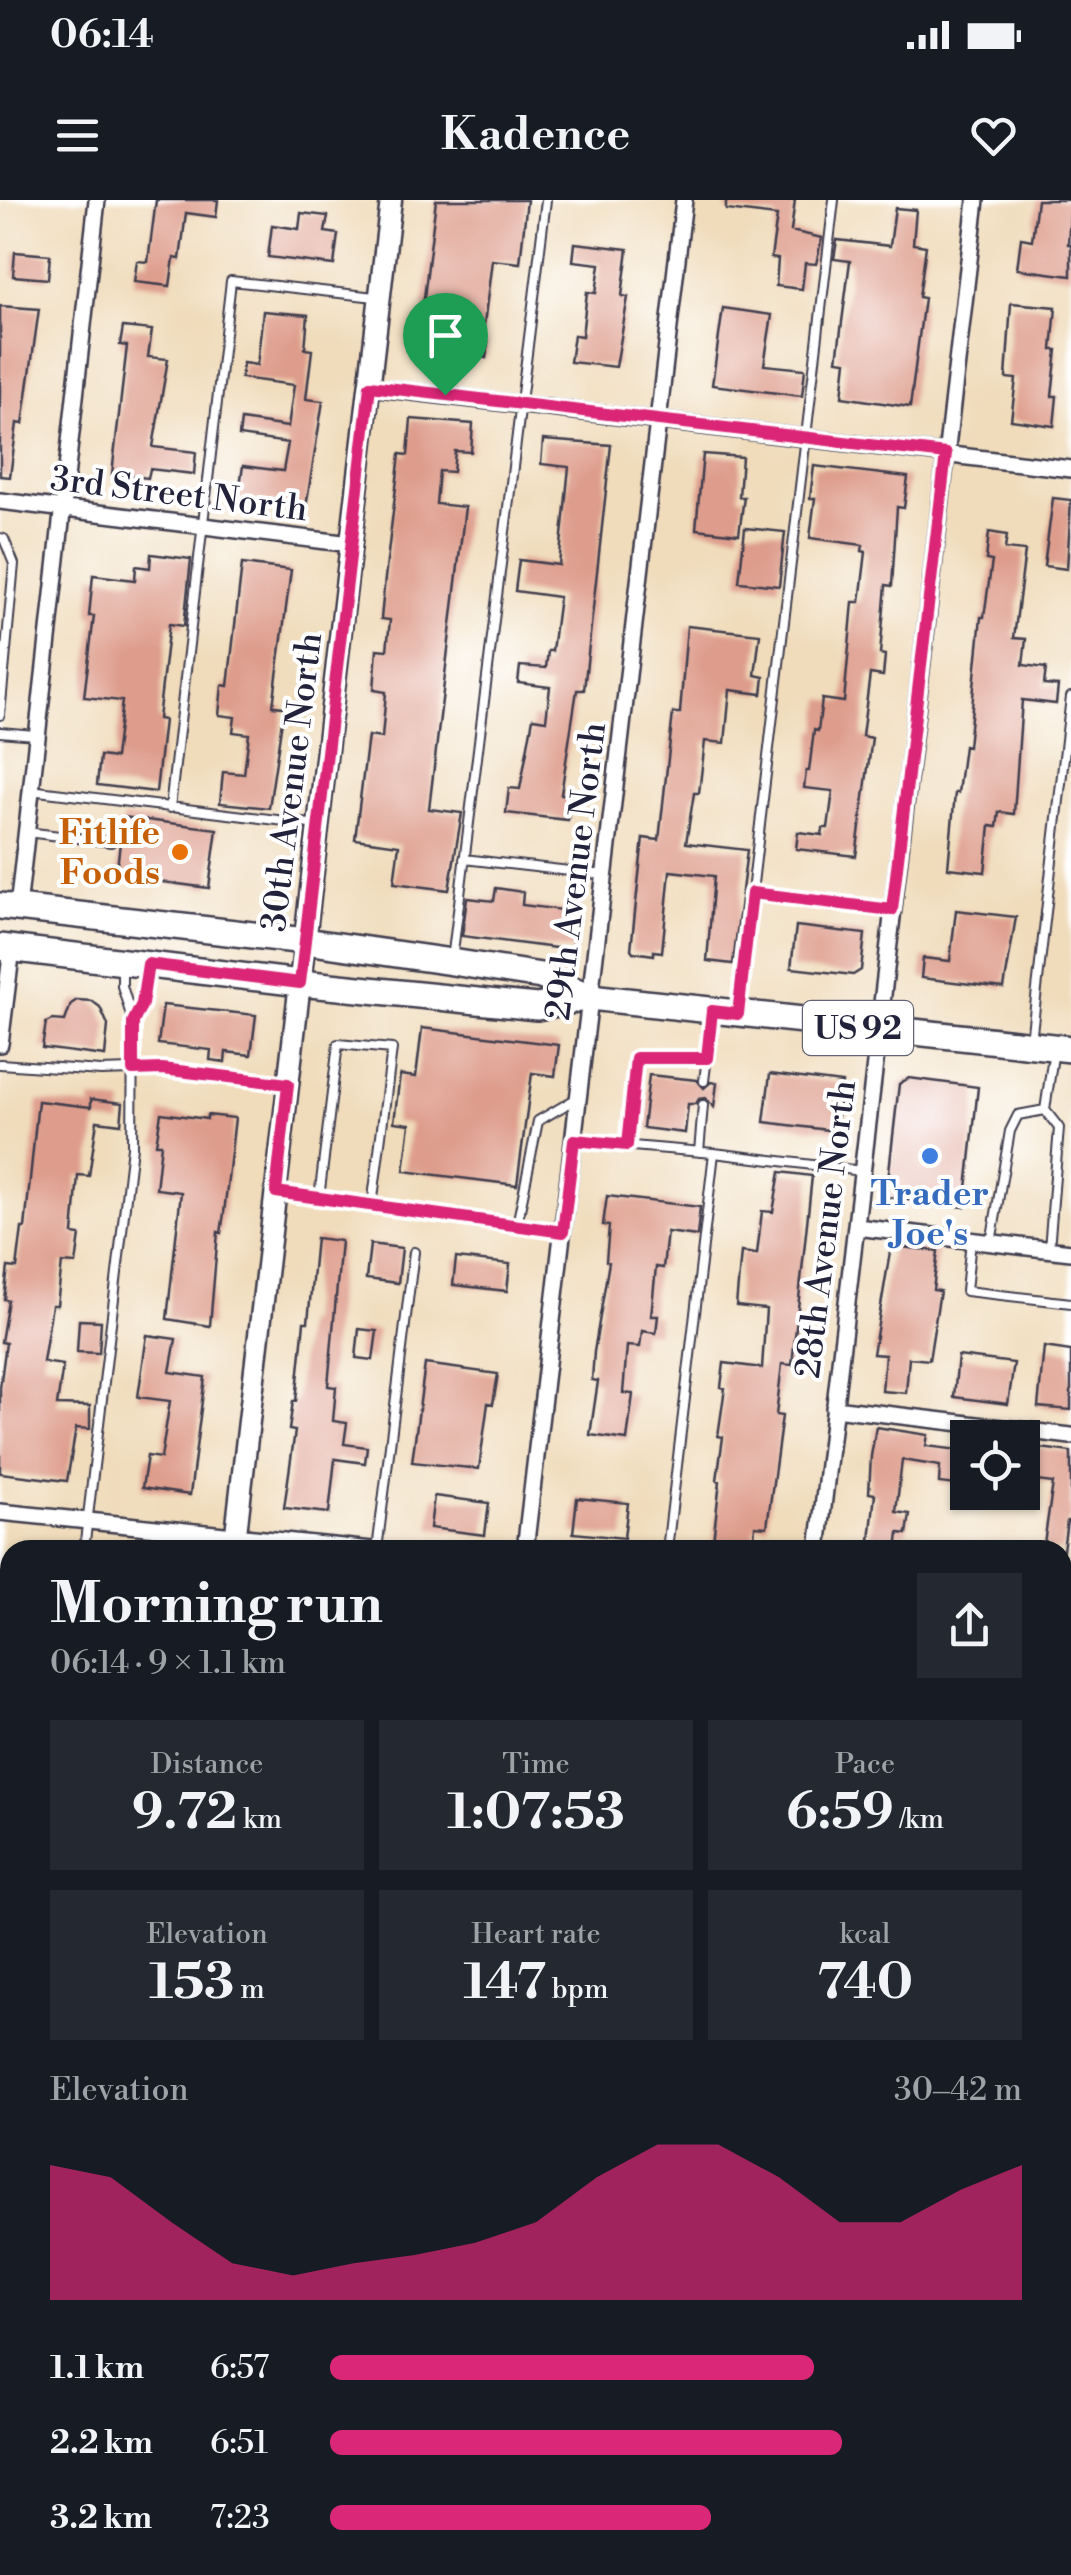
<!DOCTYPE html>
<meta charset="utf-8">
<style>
body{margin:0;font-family:"Libre Bodoni",serif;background:#242831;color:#f1f3f6;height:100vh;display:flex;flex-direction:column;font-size:38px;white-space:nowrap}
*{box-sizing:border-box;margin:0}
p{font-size:32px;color:#9ea1a6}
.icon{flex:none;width:55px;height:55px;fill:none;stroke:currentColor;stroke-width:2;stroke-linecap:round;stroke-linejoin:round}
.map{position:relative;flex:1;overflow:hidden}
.details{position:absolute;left:0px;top:1340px;width:1072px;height:1035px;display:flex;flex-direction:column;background:#171b24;border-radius:30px 30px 0 0;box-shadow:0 2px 8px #0004}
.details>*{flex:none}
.fabs{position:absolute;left:950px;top:1220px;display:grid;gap:20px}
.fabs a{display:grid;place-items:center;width:90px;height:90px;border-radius:0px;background:#171b24;box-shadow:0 2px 8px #0004;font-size:50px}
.pin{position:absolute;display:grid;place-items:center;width:85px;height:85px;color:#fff;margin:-102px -42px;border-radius:50% 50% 50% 0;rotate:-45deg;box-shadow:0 0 10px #0007}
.pin .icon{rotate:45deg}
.round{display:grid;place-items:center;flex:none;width:105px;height:105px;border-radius:0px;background:#242831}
.head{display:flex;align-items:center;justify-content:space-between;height:170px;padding:0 50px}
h1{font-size:55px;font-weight:700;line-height:75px}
.stats{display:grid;grid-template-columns:repeat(3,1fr);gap:15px;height:170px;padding:10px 50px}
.stats div{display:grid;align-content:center;border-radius:0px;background:#242831;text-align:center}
.stats b{font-size:50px;font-weight:700}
.stats small{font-size:28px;font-weight:400}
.stats p{font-size:28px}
.chart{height:280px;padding:20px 50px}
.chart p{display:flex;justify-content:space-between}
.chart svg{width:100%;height:180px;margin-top:10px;fill:#db2777;opacity:.7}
ul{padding:0 50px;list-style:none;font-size:32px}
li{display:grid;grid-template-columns:160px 120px 1fr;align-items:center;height:75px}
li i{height:25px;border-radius:12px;background:#db2777}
.status{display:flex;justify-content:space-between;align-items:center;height:70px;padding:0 50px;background:#171b24;direction:ltr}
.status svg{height:28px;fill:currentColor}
header{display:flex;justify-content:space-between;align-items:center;height:130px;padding:0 50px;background:#171b24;font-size:45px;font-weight:700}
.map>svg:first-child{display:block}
</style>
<div class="status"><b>06:14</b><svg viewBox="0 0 49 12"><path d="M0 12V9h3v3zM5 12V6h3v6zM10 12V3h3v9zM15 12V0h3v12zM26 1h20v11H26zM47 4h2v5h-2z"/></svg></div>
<header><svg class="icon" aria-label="menu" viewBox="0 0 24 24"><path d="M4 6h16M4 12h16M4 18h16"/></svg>Kadence<svg class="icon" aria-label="heart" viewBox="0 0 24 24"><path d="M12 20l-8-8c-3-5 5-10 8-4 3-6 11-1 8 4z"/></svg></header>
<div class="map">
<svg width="1071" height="2375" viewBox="0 0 1071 2375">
<rect width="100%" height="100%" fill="#fff"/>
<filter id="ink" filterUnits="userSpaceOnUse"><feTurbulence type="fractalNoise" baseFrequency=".01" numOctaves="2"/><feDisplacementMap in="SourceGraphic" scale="20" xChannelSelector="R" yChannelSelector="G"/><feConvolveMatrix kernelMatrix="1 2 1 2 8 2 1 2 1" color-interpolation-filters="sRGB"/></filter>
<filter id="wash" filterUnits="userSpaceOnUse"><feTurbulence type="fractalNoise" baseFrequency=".0048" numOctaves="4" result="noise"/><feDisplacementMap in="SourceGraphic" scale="40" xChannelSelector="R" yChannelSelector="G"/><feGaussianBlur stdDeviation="2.25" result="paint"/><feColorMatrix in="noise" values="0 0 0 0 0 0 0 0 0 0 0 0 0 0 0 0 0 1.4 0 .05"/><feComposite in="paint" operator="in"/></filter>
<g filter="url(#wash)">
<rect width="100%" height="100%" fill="#f0dcbb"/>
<g id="blocks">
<path fill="#de9d8c" d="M156,0H218L216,17L186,13L180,59L174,58L170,86L134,82L137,61L148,62Z
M436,0H527L520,63L492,60L482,141L488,142L486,158L421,149L426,107L423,106Z
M726,0H795L791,31L822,38L816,64L805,63L802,89L776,86L778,59L771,58L777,16L726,10Z
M1037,0H1071L1068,44H1071V76L1017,69L1021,38L1032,40Z
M895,8L916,10L913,44L926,46L919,97L924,98L910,207L842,197L846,161L837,160L850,61L834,59L837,40L890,46Z
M301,13L328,16L325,32L338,34L334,65L268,57L272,25L299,29Z
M575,43L628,49L622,96L628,97L616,167L570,162L574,135L582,136L587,92L596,93L600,64L573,61Z
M15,52L50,55L48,79L13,76Z
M1011,103L1056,107L1052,150H1057L1052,196H1057L1054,226L1011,220L1016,179L1006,178Z
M0,106L39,109L23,224L17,223L10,277L0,276Z
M723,108L772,115L764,165L805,169L802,196L712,185Z
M263,111L308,115L305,149L312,150L306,199L323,201L306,307L238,298L243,266L283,271L288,243L239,236L241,220L288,227L294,185L241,178L243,163L257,165Z
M123,127L152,130L148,157L168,159L153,247L196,252L194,274L150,269L148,278L112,274L127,146L120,145Z
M411,219L473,224L471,252L455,251L453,272L439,271L436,304L465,307L429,609L462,613L449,690L394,683L399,645L355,639L368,536L382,538L386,492L374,490L377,449L387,450L390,420L381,419L385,378L400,254L408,255Z
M543,240L611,245L584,490H577L561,594L571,595L568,620L506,613L509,588L520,589L533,518L546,520L550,487L518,483L520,466L546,468L548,451H552L559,397L515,391L519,360L559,365L569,267L541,264Z
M703,254L742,257L739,297H744L739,334L696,329Z
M814,266L908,277L904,308L897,307L892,386L886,385L880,454L885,455L883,476L870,474L862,536L872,538L856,656L796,649L798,632L822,635L823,628H828L833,591L804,588L806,571H809L814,530L818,531L822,499L844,502L853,402H860L866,352L862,351L863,345L810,338L815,298H810Z
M1053,298L1071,300L1067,369L1044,366Z
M745,328L785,332L779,386L739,382Z
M989,332L1007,335L1005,349L1025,351L1014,438L1026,439L1023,465L1046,468L1044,485L1058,486L1056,504L1022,500L1014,614L999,612L997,627L990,626L985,672L948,668L955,593H958L964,546L968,547L981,417H984L992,361L986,360Z
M151,354L191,359L184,426L169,424L158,519L164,520L156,592L97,585L100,556L115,558L122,501L84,497L94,416H89L93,375L135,380L136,366L150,368Z
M242,364L291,370L273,506L284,507L269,608L220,603L223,572L244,574L249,534L233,532L235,517L219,515L222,485L228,486Z
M687,426L760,434L755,475L764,477L762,494L730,490L725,543L705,541L699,593H694L686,643L747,650L733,764L707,761L714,676L670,671L662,752L654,751V755L633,752L631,749L643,638L659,640L673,513H680Z
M123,617L217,629L209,688L116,676Z
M496,688L523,692L522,705L578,712L572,750L462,736L467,698L494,701Z
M956,710L1016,717L1004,788L921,778L923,758L950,761Z
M796,726L865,734L861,770L853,775L791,768Z
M77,800L92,801L100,807L108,825L105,856L42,848L46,823L52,820L65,821L71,804Z
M163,805L256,815L251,855L226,852L225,862L210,860L211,850L158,844Z
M422,828L559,845L555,876L532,873L517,985L404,971L410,924L394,922L400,875L416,877Z
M770,874L842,883L836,931L764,922Z
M649,875L697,880L704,888L711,882L717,883L714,907L705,898L699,899L696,904H688L685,933L643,928Z
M909,878L978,887L965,1007L886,997L899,884Z
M91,899L123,903L121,924L97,921L89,976L78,975L73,1034L80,1035L76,1064L62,1063L57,1105H52L43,1162L63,1165L57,1205L90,1206V1229L76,1228L67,1281L0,1273V1188L6,1143L1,1142L8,1100L4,1099L8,1067L17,1068L22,1028H25L38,901L91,907Z
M161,913L207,919V915L235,918L224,1013L221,1033L218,1032L210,1126L167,1119L181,992L156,989L161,944H156Z
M780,972L812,976L792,1165L782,1164L776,1215L782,1216L767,1327L755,1326L753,1350H712L720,1281L717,1280L723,1237L718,1236L725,1188L721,1187L724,1163L762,1168L766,1109L736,1106L741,1052L757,1054L762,1011L773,1012Z
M607,996L700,1007L697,1036L667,1032L663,1068L656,1067L651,1116H658L656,1133L642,1131L640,1147L627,1146L623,1193L633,1194L627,1240L590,1235L598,1181L592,1180L594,1152L609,1062L606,1061L609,1026L603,1025Z
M316,1038L341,1041L328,1186L336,1187L333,1221L347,1223L344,1244L367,1247L365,1263L335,1259L329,1313L284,1308L295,1231L289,1230L293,1201H296L304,1122H308Z
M370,1044L402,1048L398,1083L366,1079Z
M891,1046L938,1051L933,1090L940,1091L929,1160L909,1158L906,1193L882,1191L885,1155L873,1154Z
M456,1058L510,1064L507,1091L453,1085Z
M79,1120L101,1121L99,1153L77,1152Z
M359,1129L377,1131L373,1160L356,1158Z
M147,1135L176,1139L170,1172L205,1177L190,1295L142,1288L147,1256L161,1258L170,1201L138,1197Z
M1044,1147L1071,1151V1210L1038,1207Z
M958,1156L1014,1163L1008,1204L954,1197Z
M425,1164L498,1174L493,1204L488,1203L479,1269L412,1262Z
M876,1227L928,1235L926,1246L968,1251L966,1286L939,1283L940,1266L902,1260L896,1312L910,1314L907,1334L899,1333L897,1350H869L875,1294L869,1293L871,1256Z
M1033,1247L1071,1252V1322L1067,1321L1063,1350H1043L1053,1283L1029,1280Z
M434,1296L489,1303L485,1335L430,1328Z
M577,1298L628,1303L624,1338L573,1333Z"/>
</g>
</g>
<g filter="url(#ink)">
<use href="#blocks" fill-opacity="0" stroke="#413e4e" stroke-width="2.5"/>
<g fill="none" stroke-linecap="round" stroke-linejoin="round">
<g stroke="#413e4e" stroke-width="12">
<path id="service" d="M0,338L4,339L14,364L0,515
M0,532L35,535
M30,590L318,625
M170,608L231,81L375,97
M26,632L111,642
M464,659L605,675
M752,693L892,710
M452,760L546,0
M738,810L834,0
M133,822L142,804L147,769
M1031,841L1071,497
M0,864L101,871L162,869L284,884
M704,881L712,816
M1045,910L1059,928L1049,1049
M574,941L714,953
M627,945L636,858L707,859
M699,952L703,905
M280,993L563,1032
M319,998L338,844L392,849L372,1006
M517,1025L538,921L579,897
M971,1040L966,1091L1071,1103
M991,1043L1010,931L1018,915L1045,910L1054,849
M84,1350L132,947L133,822L122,786V764
M377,1350L414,1052
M667,1350L714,953L862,971
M0,2194L9,2196L0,2279
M263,2375L264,2365
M547,2375L548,2365
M843,2375L844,2365"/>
</g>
<g stroke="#413e4e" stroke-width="20">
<path id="minor" d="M369,187L1071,269
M0,301L351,344
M18,708L97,0
M0,844L12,748
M856,1027L1071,1052
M834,1208L1071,1236
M0,1312L372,1350
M525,1350L684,0
M818,1350L976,0
M1062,1435L1071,1436
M1062,1758L1071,1686
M0,1885L10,1886
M1062,2023H1071
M0,2082L10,2083
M0,2328L10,2329
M405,2375L406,2365
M698,2375L699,2365
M990,2375L991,2365"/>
</g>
<g stroke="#413e4e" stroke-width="25">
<path id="tertiary" d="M234,1350L391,0
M113,2375L115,2365"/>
</g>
<g stroke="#413e4e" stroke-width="30">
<path id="primary" d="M0,706L305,741L452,762L541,776L590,797
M0,747L300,783L537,807L590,797L1071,849"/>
</g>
<use href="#service" stroke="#fff" stroke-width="8"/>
<use href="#minor" stroke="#fff" stroke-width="15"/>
<use href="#tertiary" stroke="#fff" stroke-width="20"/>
<use href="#primary" stroke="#fff" stroke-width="25"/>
</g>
</g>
<g fill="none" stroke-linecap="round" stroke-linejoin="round" filter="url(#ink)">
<g stroke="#fff" stroke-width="20">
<path id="route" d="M370,186L946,254L892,710L752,693L738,814L712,811L707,858H636L627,945L574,940L563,1032L276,992L288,884L162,869L133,870V822L142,804L148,764L300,783Z"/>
</g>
<use href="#route" stroke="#db2777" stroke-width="12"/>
</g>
<circle fill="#e8710a" stroke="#fff" stroke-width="4" cx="180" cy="652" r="10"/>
<circle fill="#3f7fe0" stroke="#fff" stroke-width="4" cx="930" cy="956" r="10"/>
<g text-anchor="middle" stroke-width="8" stroke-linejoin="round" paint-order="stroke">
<rect fill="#fff" stroke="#646476" stroke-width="2.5" x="803" y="801" width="110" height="54" rx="8"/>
<g font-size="32" font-weight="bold" fill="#22223b">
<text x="858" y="839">US 92</text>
</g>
<g font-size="35" fill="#22223b" stroke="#fff">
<text transform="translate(179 293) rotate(7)" y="12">3rd Street North</text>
<text transform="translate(291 582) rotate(-83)" y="12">30th Avenue North</text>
<text transform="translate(575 671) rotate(-83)" y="12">29th Avenue North</text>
<text transform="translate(825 1029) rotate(-83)" y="12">28th Avenue North</text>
</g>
<g font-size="35" font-weight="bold" fill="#c56008" stroke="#fff" text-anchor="end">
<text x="160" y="644">Fitlife<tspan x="160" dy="40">Foods</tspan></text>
</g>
<g font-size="35" font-weight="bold" fill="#366cbe" stroke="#fff">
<text x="930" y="1005">Trader<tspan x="930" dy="40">Joe's</tspan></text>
</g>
</g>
</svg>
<div class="fabs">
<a><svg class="icon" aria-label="locate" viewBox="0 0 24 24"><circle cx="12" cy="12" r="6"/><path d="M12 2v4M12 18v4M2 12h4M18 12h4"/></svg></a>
</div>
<div class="pin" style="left:445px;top:195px;background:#1e9e55"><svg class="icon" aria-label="arrive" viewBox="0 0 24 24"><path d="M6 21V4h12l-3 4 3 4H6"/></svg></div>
<section class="details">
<div class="head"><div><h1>Morning run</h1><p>06:14 · 9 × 1.1 km</p></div><a class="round"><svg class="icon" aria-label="share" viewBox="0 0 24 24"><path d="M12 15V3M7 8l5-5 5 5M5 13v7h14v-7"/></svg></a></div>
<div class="stats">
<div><p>Distance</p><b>9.72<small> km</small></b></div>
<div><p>Time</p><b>1:07:53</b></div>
<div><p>Pace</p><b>6:59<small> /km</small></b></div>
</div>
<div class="stats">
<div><p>Elevation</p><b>153<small> m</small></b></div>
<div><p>Heart rate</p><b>147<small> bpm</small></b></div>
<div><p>kcal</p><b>740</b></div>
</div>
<div class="chart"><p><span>Elevation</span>30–42 m</p>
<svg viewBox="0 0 160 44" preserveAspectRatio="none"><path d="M0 44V11L10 14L20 25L30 35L40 38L50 35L60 33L70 30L80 25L90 14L100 6L110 6L120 14L130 25L140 25L150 17L160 11V44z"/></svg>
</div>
<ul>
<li><b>1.1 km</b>6:57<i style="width:70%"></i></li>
<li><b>2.2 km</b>6:51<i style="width:74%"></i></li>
<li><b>3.2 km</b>7:23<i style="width:55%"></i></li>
</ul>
</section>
</div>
